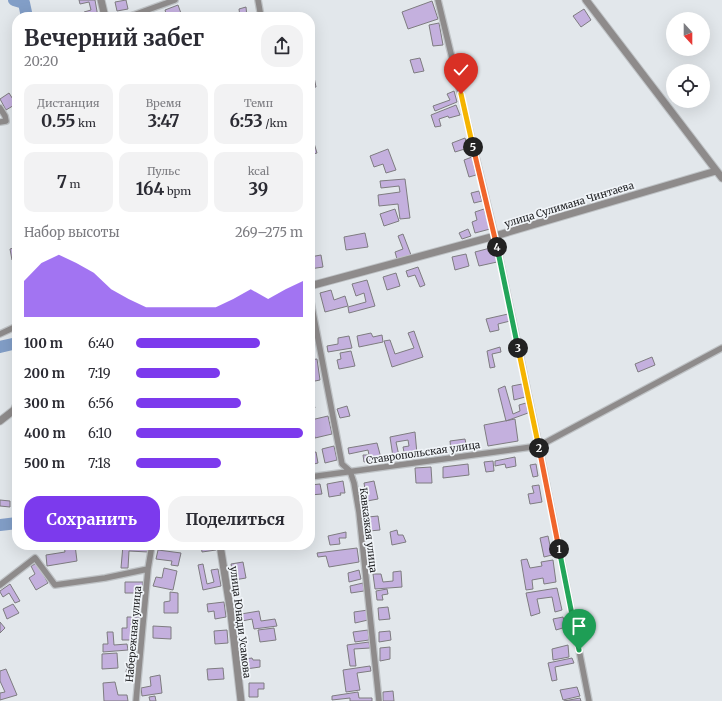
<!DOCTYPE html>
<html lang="ru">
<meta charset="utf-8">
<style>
body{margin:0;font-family:Merriweather,serif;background:#f2f2f3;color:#2b2b33;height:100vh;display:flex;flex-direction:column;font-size:15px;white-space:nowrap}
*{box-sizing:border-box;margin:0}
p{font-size:13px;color:#7c7c81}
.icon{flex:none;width:22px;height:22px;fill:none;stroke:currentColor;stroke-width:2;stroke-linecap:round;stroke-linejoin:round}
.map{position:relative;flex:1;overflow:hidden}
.drawer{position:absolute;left:12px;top:12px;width:303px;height:538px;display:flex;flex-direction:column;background:#fff;border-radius:16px;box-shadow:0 4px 16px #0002}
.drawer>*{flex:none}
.needle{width:26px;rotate:159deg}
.controls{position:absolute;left:666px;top:12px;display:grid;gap:8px}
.controls a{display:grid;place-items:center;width:44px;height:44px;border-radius:50%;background:#fff;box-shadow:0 4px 16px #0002;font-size:20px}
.pin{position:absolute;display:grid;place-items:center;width:34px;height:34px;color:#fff;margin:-41px -17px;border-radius:50% 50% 50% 0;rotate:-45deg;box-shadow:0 0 4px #0007}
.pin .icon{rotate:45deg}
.km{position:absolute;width:20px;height:20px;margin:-10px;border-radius:50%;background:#222;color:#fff;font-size:11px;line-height:20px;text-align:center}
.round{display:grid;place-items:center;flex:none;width:42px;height:42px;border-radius:16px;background:#f2f2f3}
.overview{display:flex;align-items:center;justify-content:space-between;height:68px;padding:0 12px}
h1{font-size:22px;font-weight:700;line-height:30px}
.stats{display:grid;grid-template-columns:repeat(3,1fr);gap:6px;height:68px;padding:4px 12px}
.stats div{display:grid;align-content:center;border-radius:10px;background:#f2f2f3;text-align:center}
.stats b{font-size:17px;font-weight:700}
.stats small{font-size:11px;font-weight:400}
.stats p{font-size:11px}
.chart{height:112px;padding:8px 12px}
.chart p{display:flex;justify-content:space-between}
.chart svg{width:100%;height:72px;margin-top:4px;fill:#7c3aed;opacity:.7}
.primary-button{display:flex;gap:8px;margin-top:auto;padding:8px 12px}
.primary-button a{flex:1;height:46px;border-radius:16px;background:#7c3aed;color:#fff;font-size:16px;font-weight:700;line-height:46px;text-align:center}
.primary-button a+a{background:#f2f2f3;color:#2b2b33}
ul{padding:0 12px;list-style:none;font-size:13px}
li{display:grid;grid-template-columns:64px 48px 1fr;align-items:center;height:30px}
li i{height:10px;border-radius:5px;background:#7c3aed}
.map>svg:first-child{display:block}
</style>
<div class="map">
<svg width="722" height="701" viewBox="0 0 722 701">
<rect width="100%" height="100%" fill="#e2e7eb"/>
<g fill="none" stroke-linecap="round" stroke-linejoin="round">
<path stroke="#829ec7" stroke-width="12" d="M14,0L24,3L27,17
M0,347L17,343
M0,525L17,523"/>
</g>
<path fill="#c4b0de" stroke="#7e7c80" d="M79,0H95L98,17H85L84,12L91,10L89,2L80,4Z
M126,0L128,9L117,11L115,2Z
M432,1L438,19L408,29L402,12Z
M178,5L182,16L178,17H167L165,10Z
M246,7L247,17H240L239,9Z
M584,9L591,20L581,27L573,16Z
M439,23L443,45L433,46L429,25Z
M420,58L424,71L414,73L410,60Z
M314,77L316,87L310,88V78Z
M454,91L457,102L435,111L433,106L450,100L447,94Z
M9,93L16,104L6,110L0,99Z
M456,105L460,115L449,118L448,116L439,119L441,126L435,127L431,115Z
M310,130L317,153L310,155Z
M465,138L468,148L455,152L452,143Z
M388,149L396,170L386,173L383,164L374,167L370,156Z
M472,157L476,175L469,177L464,160Z
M405,179L410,218L400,219L398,204L379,206L378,195L400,192L399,186L381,188L380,181Z
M479,191L482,201L474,203L471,193Z
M395,209L399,221L384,226L380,214Z
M484,209L490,229L475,233L472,222L477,220L475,212Z
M468,229L471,236L462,239L459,233Z
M365,233L368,247L346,250L344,237Z
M403,234L411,255L397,259L395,252L403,249L398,236Z
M17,247V259L12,260L10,249Z
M494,247L497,262L479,266L475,252Z
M466,254L469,266L455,270L452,257Z
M321,255L323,267L310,269V257Z
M418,267L425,285L420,287L415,275L408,277L406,271Z
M396,273L400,286L387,290L383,277Z
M367,280L375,306L349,313L348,307L366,302L364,293L356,296L352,284Z
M331,290L334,300L345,296L348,306L325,312L320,293Z
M508,314L510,321L498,324L499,330L490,332L486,319Z
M310,323L314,340L310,341Z
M414,331L423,357L392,367L384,341L390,340L395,354L414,348L408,333Z
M371,333L373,337L382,335L383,342L359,347L357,336Z
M349,336L352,348L328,352L327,346L338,344V338Z
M500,347L501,352L492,354L495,367L490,368L487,351Z
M351,351L355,366L339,369L337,360L341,359L340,353Z
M652,357L655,365L638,372L635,364Z
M317,359L320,380L310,382V360Z
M522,384L525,397L514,400L512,386Z
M505,386L513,414L520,411L519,405L526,403L528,413L506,421L498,389Z
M310,391L315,408L310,409Z
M347,406L350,416L340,418L337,409Z
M328,416L332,434L315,438L311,420Z
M515,419L518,441L488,446L484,425Z
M415,432L417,454L405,457L403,447L409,446L408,440L396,442L399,456L393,457L390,437Z
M465,439L467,449L451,451L450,441Z
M377,443L381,458L364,462L363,455H369L368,450L349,454L348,448Z
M334,446L337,460L325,463L322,449Z
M316,452L318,463L310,465V453Z
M515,457L516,466L506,468L505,464L495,466V461Z
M493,461L494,471L486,472L484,462Z
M468,464L469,475L443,478V467Z
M536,464L538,476L533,477L530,465Z
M431,467L432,483H416L415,468Z
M343,481L345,493H340L341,495L329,497L327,484Z
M374,481L378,499L367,501L364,483Z
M320,484L322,494L310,495V485Z
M539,485L542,502L530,504L528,494L534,493L532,486Z
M0,500L10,501V507L0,506Z
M378,516L380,530L369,531L368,517Z
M397,530L398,535H403L406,542L392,545L390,532Z
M346,532V538H339L340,544L330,545L328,536Z
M548,536L552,555L544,557L540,538Z
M64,545H75L77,561L47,566L46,555L65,552Z
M123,545H149L148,552L129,551L128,568H121Z
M201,545H215L216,550L202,552Z
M357,548L359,562L329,567L326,556L318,557L317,553Z
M158,550L181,553L178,566L171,565L172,561L156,559Z
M527,559L530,568L542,566L541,562L553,560L556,582L544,584L543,578L532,580L533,589L526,590L521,560Z
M243,562L246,578L234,580L231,564Z
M37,563L48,583L36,590L29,578L35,574L31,566Z
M203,564L207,584L214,582L211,570L218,569L221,586L203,590L198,565Z
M164,568L177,571L173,590L153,586L156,577L162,578Z
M359,570L361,579L349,582L348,573Z
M401,571L402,587L375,589L373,574H381L383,582L393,581V572Z
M125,582H143L142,593H125Z
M363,583L364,591L351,593L350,586Z
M10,584L20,601L15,603L9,593L3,597L0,592V591Z
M557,588L562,610L555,612L552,597L537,599L540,613L531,616L526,593Z
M387,589L388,594L382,595L383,600H377L376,591Z
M170,592L178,593V613H164V602L170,601Z
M224,602L226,617L215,619L214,611L208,612L207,604Z
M13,604L19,613L7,619L3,609Z
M388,607L390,619L379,620L378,608Z
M368,610V620L355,623L354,612Z
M259,611L261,621L275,619L277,626L254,629L252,619L242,621L241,614Z
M127,617H140L138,640H122V628H127Z
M563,617L566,627L556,630L553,619Z
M0,622L5,628L0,633Z
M153,626L171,627V639L153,638Z
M274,628L276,640L260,642L258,630Z
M227,630L228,643L215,644L214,631Z
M368,630L369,640L355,642L353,632Z
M390,631L391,640L379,642V632Z
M107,632H113L114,645L127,644L128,650L103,652V644H108Z
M369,642L370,648L354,649L356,666H350L347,645Z
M568,645L569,657L553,660L552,649Z
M390,647V659L380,661V648Z
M132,651L139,652L135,672H126L128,662H131Z
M117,653L118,668L102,669V654Z
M252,658L253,660H260V667L246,669L245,659Z
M572,658L574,663L555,667L557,680L552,681L548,663Z
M370,666L371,671L357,673L360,690L346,692L343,670Z
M223,668L224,679L208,680L207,669Z
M6,669L17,695L0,700V693L5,692L0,681V671Z
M160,675L162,693L142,696L141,688L151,686L150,677Z
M115,682L118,695H127L128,701H104L103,683Z
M249,683H264V689H258V697H249Z
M577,687L580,696L563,700L560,690Z
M393,691L394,701H383V692Z
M358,692L359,698H372V701H350V698L332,700V696Z
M155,696L156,701H150L149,697Z
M580,698L581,701H564Z"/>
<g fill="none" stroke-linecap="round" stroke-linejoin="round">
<g stroke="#bfc3c6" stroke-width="8">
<path id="minor" d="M258,0L261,17
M438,0L495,236L539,446L589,701
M128,17L175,0
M0,108L5,116L6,121L0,122
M310,297L342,464L350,471L354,483L359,512L379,701
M0,334L17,326
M310,477L539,446L722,348
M0,585L35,558L55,585L105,578L148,569
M136,701L148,569L152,545"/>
</g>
<g stroke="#bfc3c6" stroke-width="9">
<path id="tertiary" d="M101,0L105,17
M586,0L722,178
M310,286L495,236L716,171
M0,421L14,410L17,404
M220,545L231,614L241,701"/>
</g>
<use href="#minor" stroke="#8e8b8b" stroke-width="5.5"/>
<use href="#tertiary" stroke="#8e8b8b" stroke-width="7"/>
</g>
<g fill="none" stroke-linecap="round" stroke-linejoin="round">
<g stroke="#fff" stroke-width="8">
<path id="split-1" d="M559,549L579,650"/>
</g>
<g stroke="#fff" stroke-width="8">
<path id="split-2" d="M539,448L559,549"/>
</g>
<g stroke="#fff" stroke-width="8">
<path id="split-3" d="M518,348L539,448"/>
</g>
<g stroke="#fff" stroke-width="8">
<path id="split-4" d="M497,247L518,348"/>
</g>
<g stroke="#fff" stroke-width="8">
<path id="split-5" d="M473,147L497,247"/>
</g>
<g stroke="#fff" stroke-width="8">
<path id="split-6" d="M461,94L473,147"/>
</g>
<use href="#split-1" stroke="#22a559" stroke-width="5"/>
<use href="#split-2" stroke="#f0652b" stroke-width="5"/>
<use href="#split-3" stroke="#f5b400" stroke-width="5"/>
<use href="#split-4" stroke="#22a559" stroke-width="5"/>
<use href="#split-5" stroke="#f0652b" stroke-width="5"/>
<use href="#split-6" stroke="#f5b400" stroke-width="5"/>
</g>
<g text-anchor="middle" stroke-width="3.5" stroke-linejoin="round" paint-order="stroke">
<g font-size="10" fill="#1d1e20" stroke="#f0f4f8">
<text transform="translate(569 204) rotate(-17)" y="4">улица Сулимана Чинтаева</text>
<text transform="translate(423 452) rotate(-8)" y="4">Ставропольская улица</text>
<text transform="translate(369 530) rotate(83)" y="4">Кавказкая улица</text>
<text transform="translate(241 622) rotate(83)" y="4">улица Юнади Усамова</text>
<text transform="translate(133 634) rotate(-85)" y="4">Набережная улица</text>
</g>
</g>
</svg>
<div class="controls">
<a><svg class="needle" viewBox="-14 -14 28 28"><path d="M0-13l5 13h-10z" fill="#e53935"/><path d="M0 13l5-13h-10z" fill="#7c7c81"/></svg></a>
<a><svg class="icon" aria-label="locate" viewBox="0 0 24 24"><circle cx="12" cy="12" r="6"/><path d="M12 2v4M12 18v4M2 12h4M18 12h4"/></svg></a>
</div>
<div class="pin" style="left:579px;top:650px;background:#1e9e55"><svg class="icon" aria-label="arrive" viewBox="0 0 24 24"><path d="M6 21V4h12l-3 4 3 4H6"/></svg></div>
<div class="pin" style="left:461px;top:94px;background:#d93025"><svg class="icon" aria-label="check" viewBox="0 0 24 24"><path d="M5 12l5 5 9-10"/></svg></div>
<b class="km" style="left:559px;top:549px">1</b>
<b class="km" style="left:539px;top:448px">2</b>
<b class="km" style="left:518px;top:348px">3</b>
<b class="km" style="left:497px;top:247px">4</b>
<b class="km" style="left:473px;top:147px">5</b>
<section class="drawer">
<div class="overview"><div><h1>Вечерний забег</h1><p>20:20</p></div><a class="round"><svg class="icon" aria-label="share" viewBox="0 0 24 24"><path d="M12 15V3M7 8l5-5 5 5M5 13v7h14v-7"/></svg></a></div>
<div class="stats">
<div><p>Дистанция</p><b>0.55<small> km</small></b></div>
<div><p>Время</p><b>3:47</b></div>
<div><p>Темп</p><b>6:53<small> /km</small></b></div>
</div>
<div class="stats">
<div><b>7<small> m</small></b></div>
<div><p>Пульс</p><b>164<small> bpm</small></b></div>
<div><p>kcal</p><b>39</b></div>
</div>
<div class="chart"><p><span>Набор высоты</span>269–275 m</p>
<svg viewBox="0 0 160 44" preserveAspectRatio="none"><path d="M0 44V22L10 11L20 6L30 11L40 17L50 27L60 33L70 38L80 38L90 38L100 38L110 38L120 33L130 27L140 33L150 27L160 22V44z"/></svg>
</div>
<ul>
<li><b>100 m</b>6:40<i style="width:74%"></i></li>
<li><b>200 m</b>7:19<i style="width:50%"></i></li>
<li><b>300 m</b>6:56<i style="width:63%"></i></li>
<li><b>400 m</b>6:10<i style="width:100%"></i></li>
<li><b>500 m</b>7:18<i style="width:51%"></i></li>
</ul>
<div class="primary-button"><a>Сохранить</a><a>Поделиться</a></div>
</section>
</div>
